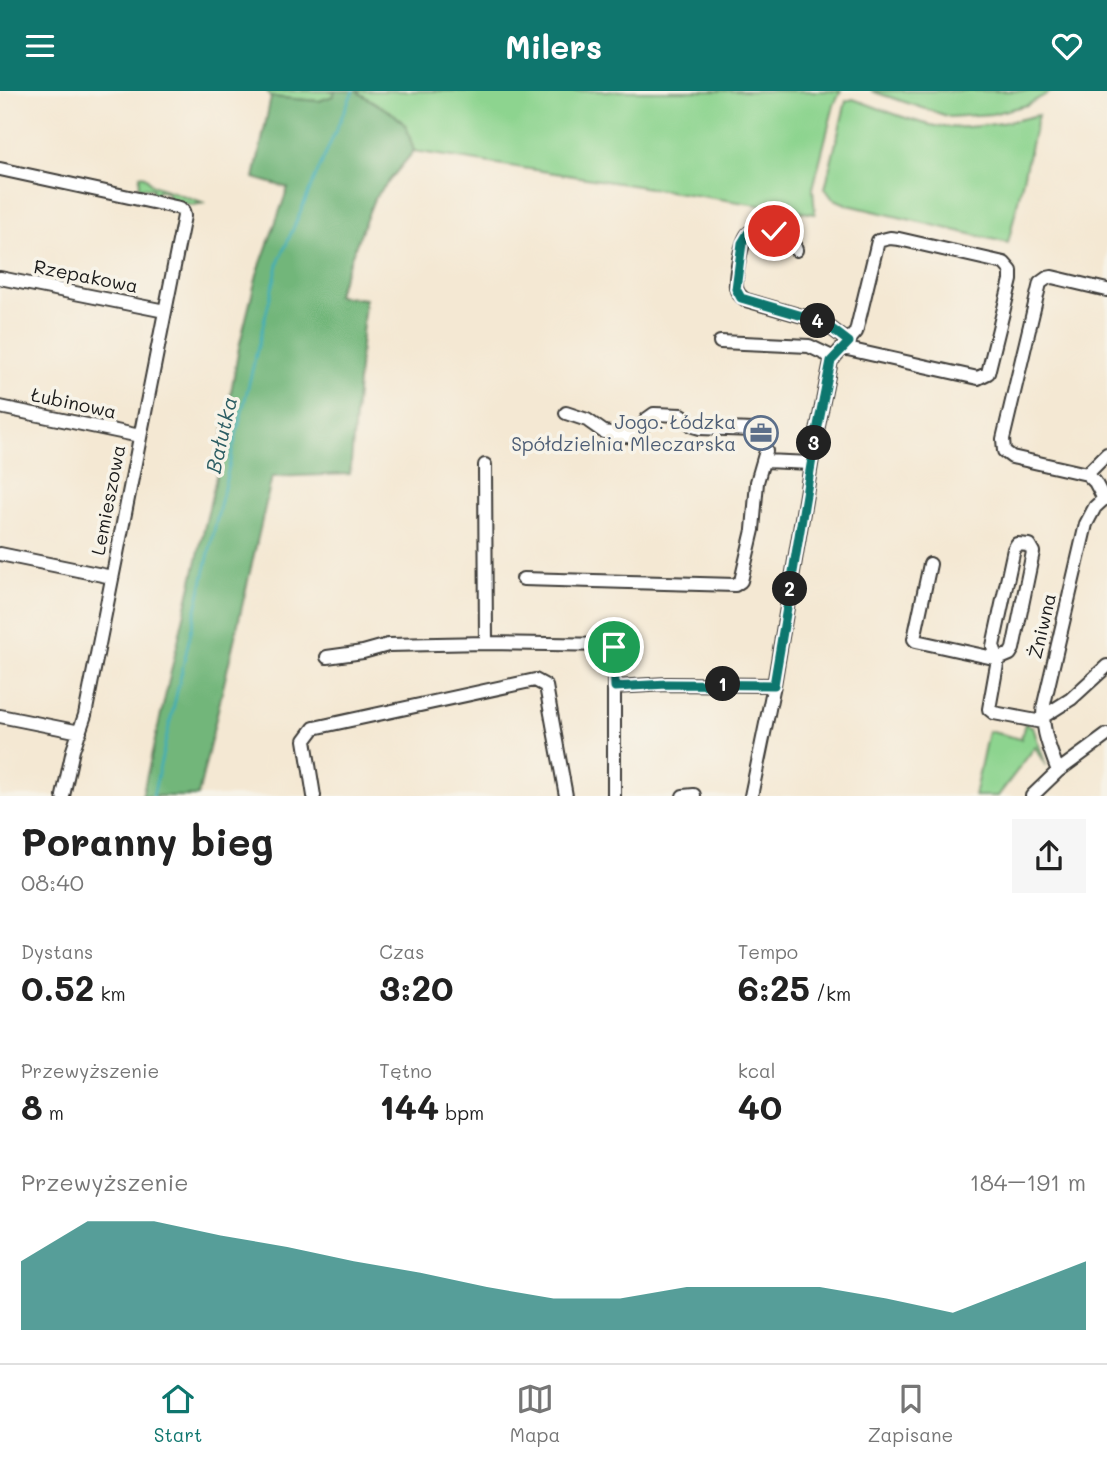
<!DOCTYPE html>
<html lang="pl">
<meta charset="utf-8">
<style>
body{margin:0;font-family:Mali,sans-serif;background:#f6f6f6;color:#222;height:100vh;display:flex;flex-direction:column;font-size:26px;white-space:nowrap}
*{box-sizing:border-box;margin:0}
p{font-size:23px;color:#767676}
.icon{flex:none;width:38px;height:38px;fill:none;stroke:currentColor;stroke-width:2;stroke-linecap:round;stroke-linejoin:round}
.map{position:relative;height:705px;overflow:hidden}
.side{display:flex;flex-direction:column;background:#fff;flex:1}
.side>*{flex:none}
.pin{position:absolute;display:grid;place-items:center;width:60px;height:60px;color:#fff;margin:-30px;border:4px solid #fff;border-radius:50%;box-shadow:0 2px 7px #0007}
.km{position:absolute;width:35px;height:35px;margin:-18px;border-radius:50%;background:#222;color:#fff;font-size:19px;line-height:35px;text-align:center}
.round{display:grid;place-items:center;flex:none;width:74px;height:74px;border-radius:0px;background:#f6f6f6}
.headline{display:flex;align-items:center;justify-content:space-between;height:119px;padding:0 21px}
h1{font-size:38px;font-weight:800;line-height:52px}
.figures{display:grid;grid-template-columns:repeat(3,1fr);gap:10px;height:119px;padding:7px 21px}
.figures div{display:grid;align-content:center}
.figures b{font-size:35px;font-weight:800}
.figures small{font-size:19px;font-weight:400}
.figures p{font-size:19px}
.chart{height:196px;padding:14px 21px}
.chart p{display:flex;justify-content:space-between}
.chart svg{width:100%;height:126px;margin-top:7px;fill:#0f766e;opacity:.7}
header{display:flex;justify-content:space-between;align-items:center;height:91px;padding:0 21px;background:#0f766e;color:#fff;font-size:32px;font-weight:800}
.menu{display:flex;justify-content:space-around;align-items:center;height:98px;border-top:2px solid #e0e0e0;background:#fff;font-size:19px;color:#767676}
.menu a{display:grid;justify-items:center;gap:4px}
.menu .on{color:#0f766e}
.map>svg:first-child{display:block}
</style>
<header><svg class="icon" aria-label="menu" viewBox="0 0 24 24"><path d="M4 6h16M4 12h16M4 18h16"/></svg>Milers<svg class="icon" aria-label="heart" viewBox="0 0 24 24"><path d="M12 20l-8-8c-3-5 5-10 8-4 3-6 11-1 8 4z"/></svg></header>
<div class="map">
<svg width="1107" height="705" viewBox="0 0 1107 705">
<rect width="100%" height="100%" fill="#f7f3e8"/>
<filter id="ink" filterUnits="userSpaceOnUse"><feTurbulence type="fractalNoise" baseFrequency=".0143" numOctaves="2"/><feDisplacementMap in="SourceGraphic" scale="14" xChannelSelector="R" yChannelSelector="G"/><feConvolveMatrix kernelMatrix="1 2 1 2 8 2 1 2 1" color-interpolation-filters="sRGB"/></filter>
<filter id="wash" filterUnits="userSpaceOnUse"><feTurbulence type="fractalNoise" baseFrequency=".00686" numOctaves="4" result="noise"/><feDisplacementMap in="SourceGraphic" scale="28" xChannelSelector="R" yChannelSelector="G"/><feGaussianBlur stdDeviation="1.57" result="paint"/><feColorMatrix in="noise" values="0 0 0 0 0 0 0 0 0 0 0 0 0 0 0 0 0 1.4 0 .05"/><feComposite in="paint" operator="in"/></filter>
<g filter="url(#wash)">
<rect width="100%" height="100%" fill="#f4e8d3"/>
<path fill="#8dd48f" stroke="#547856" stroke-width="2" d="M267,0H335L333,5L319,10L271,6Z
M359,0H841L834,14L813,97L815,123L414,60L406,35L395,24L359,2Z
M871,0H1052L1027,14L992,23L950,26Z
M853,8C880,17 908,30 936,35C963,40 1012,31 1038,24L1008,152L848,114L832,107L825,97L846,10Z
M140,84L145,85L152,94L205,112L193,114L168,109V102L158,99L155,106L152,105L153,98L143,96L139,103Z
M1025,632L1033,636L1046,675L1035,656L998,705H974L988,640L1021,648Z"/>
<path fill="#72b67a" stroke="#47694b" stroke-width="2" d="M335,0H359V2L395,24L406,35L414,60L374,108L336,205L365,208L350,383L272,386L198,705H142L215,391L239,256L257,183L288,97L254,87L271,6L319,10L333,5Z"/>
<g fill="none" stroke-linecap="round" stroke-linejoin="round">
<path stroke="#3dadba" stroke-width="2.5" d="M153,705L236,345L279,170L353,0"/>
</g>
</g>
<g filter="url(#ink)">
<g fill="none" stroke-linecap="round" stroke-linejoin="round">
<g stroke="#3c3b37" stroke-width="16">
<path id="minor" d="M0,78L180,117L183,120L184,125L85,624L73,659L63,705
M796,159L792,148C780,143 761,133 749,142C741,148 735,187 736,196C737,202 741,206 746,209L823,231L849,251
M0,187L165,220
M720,251L809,255L834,267
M0,316L140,345
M765,370L811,372
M485,374L486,552L611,554L614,556V705
M1087,383L1107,363
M1104,408L1095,391L1087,383L1012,366L1004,360L1003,348L1040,192L1047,187L1052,186L1107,199
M0,463L112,486
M930,473L914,548L916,550L998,568
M523,488L735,494L741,490L753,439L757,391L766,360L762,348L753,339L700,337L693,335L682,324L654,323L647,328L638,344L633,346L604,341L587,329L566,322
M327,566L363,561L388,554L486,552
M998,568L993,555L1014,458L1017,453L1029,454L1033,461L1013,558L1010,563L998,568L989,618L994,622L1042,631
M615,596L667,593L774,594
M0,625L80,641
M1041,627L1071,608L1107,575
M1058,680C1050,658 1040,637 1044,613L1086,433L1095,416L1107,405
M314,705L305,649L314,637L535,589L546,595L566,705
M683,705L694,704
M751,705L774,594L815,350L831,270L856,241L878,150L890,147L899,148L1004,172L1011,180V189L988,282L978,287L843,257
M1032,705L1058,680L1107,644"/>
</g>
<use href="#minor" stroke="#fff" stroke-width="12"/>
</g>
</g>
<g fill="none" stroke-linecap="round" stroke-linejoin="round" filter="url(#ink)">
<g stroke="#fff" stroke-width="14">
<path id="route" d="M614,556L615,596L667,593L774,594L815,350L831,270L849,251L823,231L741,207L736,198L742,152L748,142L758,139L774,140"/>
</g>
<use href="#route" stroke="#0f766e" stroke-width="9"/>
</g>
<defs>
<g id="office-ring" transform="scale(1.75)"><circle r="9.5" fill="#f7f3e8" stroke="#5c6f8a" stroke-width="1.5"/><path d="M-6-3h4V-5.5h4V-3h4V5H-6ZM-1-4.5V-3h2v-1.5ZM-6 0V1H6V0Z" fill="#5c6f8a"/></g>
</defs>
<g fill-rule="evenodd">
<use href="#office-ring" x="761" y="342"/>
</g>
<g text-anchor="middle" stroke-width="7" stroke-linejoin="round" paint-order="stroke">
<g font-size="19" fill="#1c1c1c" stroke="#f7f3e8">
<text transform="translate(86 185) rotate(11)" y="7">Rzepakowa</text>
<text transform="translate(74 312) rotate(12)" y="7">Łubinowa</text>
<text transform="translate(108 409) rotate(-79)" y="7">Lemieszowa</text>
<text transform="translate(1042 535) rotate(-77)" y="7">Żniwna</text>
</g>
<g font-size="19" fill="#4e5e75" stroke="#f7f3e8" text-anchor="end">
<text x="736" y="338">Jogo. Łódzka<tspan x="736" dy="22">Spółdzielnia Mleczarska</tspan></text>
</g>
<g font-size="21" font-style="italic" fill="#2b5d63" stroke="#f7f3e8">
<text transform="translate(222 344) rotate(-77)" y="7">Bałutka</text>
</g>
</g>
</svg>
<div class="pin" style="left:614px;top:556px;background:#1e9e55"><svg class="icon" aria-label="arrive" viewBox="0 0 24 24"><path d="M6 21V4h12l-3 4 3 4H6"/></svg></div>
<div class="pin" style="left:774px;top:140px;background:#d93025"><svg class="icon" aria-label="check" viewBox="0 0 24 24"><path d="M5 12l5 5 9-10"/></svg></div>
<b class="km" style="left:723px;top:593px">1</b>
<b class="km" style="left:790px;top:498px">2</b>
<b class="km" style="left:814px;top:352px">3</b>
<b class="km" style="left:818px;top:230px">4</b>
</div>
<section class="side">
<div class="headline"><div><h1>Poranny bieg</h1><p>08:40</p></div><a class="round"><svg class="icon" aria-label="share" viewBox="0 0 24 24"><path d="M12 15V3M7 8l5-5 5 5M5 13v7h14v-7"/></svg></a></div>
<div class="figures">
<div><p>Dystans</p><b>0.52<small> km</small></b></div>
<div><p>Czas</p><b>3:20</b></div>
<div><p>Tempo</p><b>6:25<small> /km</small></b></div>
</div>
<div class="figures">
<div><p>Przewyższenie</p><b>8<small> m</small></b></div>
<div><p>Tętno</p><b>144<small> bpm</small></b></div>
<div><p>kcal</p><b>40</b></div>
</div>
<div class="chart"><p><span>Przewyższenie</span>184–191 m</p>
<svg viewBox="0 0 160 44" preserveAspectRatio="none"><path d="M0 44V20L10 6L20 6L30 11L40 15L50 20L60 24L70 29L80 33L90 33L100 29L110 29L120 29L130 33L140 38L150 29L160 20V44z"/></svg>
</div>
</section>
<nav class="menu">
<a class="on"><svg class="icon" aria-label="home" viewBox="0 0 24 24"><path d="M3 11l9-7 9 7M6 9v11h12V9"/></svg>Start</a>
<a><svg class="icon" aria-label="map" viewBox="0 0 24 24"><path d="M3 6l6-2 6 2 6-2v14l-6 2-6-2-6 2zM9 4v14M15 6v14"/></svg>Mapa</a>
<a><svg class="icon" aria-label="saved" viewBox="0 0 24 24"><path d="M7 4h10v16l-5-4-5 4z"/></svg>Zapisane</a>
</nav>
